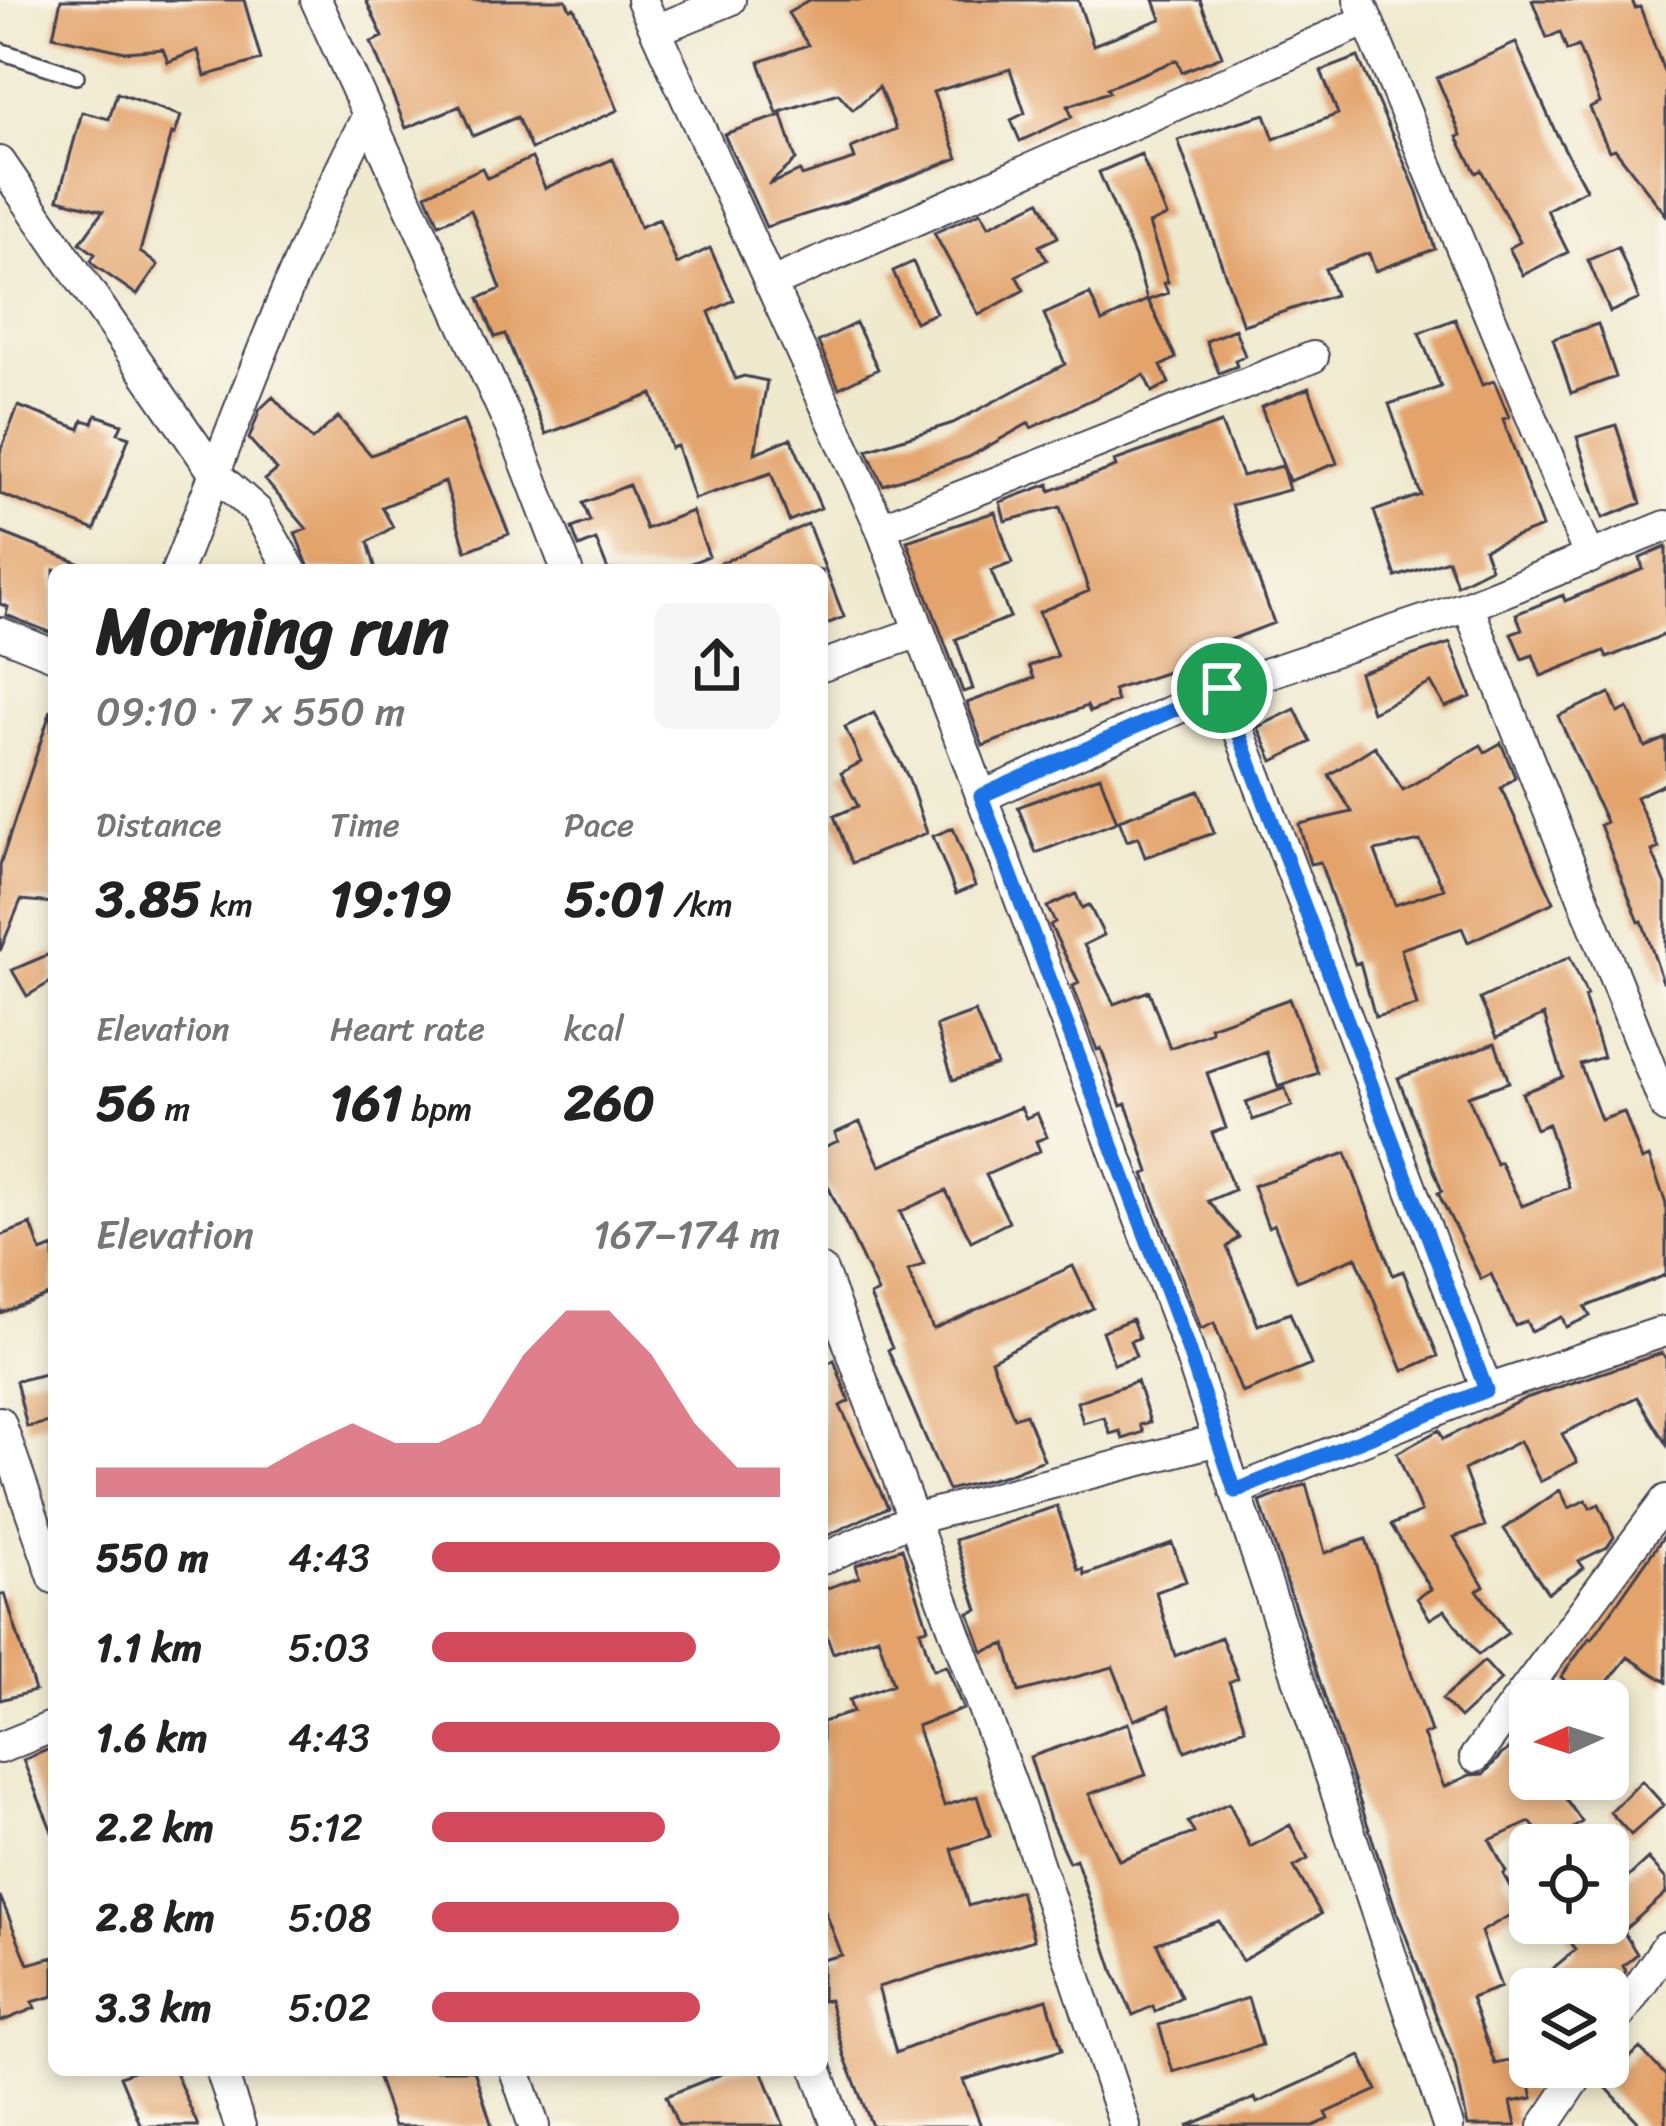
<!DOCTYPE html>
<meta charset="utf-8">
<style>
body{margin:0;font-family:Sriracha,sans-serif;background:#f6f6f6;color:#222;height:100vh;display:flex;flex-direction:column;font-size:45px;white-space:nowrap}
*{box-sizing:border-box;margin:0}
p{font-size:39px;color:#767676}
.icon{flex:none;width:66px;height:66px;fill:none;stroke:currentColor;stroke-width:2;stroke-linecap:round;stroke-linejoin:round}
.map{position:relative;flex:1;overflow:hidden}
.details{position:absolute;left:48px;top:564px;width:780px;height:1512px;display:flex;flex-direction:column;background:#fff;border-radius:18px;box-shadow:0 6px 18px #0003}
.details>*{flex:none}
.needle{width:78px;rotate:267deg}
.fabs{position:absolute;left:1509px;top:1680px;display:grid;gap:24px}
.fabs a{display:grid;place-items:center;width:120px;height:120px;border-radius:18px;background:#fff;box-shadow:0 6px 18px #0003;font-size:60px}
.pin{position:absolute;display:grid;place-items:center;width:102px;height:102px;color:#fff;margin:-51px;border:6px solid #fff;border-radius:50%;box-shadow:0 3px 12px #0007}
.round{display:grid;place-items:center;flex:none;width:126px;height:126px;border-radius:18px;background:#f6f6f6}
.headline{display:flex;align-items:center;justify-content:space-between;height:204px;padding:0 48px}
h1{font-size:66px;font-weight:700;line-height:90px}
.stats{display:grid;grid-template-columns:repeat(3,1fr);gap:18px;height:204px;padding:12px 48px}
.stats div{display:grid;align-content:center}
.stats b{font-size:51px;font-weight:700}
.stats small{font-size:33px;font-weight:400}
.stats p{font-size:33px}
.chart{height:336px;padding:24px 48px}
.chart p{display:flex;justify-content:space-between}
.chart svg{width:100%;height:216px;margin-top:12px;fill:#d1495b;opacity:.7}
ul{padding:0 48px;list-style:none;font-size:39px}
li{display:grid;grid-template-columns:192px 144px 1fr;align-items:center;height:90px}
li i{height:30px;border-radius:15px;background:#d1495b}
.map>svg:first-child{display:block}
</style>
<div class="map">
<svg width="1666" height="2126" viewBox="0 0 1666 2126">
<rect width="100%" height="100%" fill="#fbf7ec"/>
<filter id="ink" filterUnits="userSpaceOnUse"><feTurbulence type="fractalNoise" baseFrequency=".00833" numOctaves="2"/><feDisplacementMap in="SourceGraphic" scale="24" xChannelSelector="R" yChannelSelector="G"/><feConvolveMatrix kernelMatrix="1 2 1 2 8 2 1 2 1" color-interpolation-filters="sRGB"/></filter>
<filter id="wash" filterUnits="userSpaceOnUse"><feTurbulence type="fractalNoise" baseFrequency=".004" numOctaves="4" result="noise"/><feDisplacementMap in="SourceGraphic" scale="48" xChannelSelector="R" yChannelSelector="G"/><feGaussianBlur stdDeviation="2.7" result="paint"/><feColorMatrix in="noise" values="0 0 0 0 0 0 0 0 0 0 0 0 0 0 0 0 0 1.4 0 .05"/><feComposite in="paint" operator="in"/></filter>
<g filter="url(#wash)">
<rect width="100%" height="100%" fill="#efe9ce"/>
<g id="blocks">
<path fill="#e3a36a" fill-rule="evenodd" d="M61,0H244L261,60L205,76L198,50L168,62L163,49L125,52L53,36Z
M366,0H566L570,9L574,8L618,110L531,149L517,117L473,136L460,106L406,128L371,42L383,37Z
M810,0H1078L1093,45L1161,19L1154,0H1200L1222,56L1182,72L1177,60L1107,88L1109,92L1068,106L1072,117L1020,141L1011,120L1025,113L1010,69L933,92L958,158L848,201L766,227L724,134L782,115L796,160L768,185L800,171L802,176L855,159L851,148L896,129L879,87L853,110L838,93L777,113L759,62L808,45L788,13Z
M1532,0H1632L1635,8L1640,7L1666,77V215L1615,149L1609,151L1590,108L1600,103L1578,46L1567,51L1560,32L1547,38Z
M1516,43L1555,131L1586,189L1547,210L1568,252L1523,275L1509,248L1520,242L1481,170L1476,173L1457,137L1461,135L1437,78Z
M1358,57L1417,192L1435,249L1375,271L1369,253L1325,269L1335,295L1243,325L1178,140L1265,114L1274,139L1338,114L1321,71Z
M117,93L181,116L175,134L172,133L140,252L158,265L137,295L95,266L91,260L95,254L80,243L103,211L58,199L82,112L109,119Z
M1141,154L1167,216L1149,224L1168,282L1164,283L1168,293L1148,300L1176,358L1161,366L1169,383L1152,392L1144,375L1031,428L1029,423L969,457L883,485L867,450L953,423L1065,364L1044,314L1090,294L1102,322L1147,300L1135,257L1099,172Z
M532,158L545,188L613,159L640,227L659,219L677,264L710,248L734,300L709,312L735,379L744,376L767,381L755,453L791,438L821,508L789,521L771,473L694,499L677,446L671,448L652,394L546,434L505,334L495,337L479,298L501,289L471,210L439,224L426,194L482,168L487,178Z
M1040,201L1058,237L1039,246L1047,260L1016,276L1024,290L979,315L934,233L981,212L989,226Z
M1618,247L1639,299L1610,312L1588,260Z
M913,262L936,313L915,322L893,271Z
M1455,319L1482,385L1494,381L1509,417L1503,419L1542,527L1484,549L1491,568L1457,585L1448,560L1396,577L1374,511L1421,495L1389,404L1441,387L1419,333Z
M856,323L878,369L839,388L818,342Z
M1598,324L1616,377L1571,393L1553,339Z
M1235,329L1245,356L1235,360L1237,366L1219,373L1206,341Z
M1309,388L1337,463L1289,481L1261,407Z
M273,397L312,440L338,417L371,455L463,420L509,534L466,551L445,482L382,507L393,527L368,542L376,570H310L295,533L307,529L265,480L277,470L249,439L260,409Z
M18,406L80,429L83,420L93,423L96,415L122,424L118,433L129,437L95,530L0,494V453Z
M1221,423L1242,476L1282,466L1289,490L1232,505L1274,623L1209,648L1215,665L1176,678L1174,670L1113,690L1117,701L1090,712L1087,706L983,746L967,703L1034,678L1029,666L1057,656L1039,612L1089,591L1060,507L1005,521L1000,502L1049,484L1050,491L1116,467L1114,461Z
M1616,425L1641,503L1603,518L1577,437Z
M629,485L646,529L692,511L709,556L674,570H608L596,540L579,547L572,528L590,521L583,503Z
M995,512L1012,563L991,571L1010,617L956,639L973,689L963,692L907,541Z
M808,524L844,617L822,626V570H705Z
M0,532L94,569L54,570V634L6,615L8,607L0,604Z
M1666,547V634L1607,658L1604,651L1541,676L1533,655L1522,659L1511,633L1522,629L1516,614L1563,595L1565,601L1643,569L1640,558Z
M1450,643L1471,697L1445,707L1431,683L1372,712L1359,673Z
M1610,693L1618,713L1628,708L1645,747L1666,738V783L1636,797L1659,848L1652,851L1666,885V981L1663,982L1642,921L1639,922L1600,825L1606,822L1558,716Z
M1295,709L1311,742L1273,761L1258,727Z
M51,710L54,903L21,900L0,951V865Z
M874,713L908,777L927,833L852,863L834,816L858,806L841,773L861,762L845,727Z
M1501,743L1515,777L1501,788L1554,902L1468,942L1462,928L1401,949L1417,1006L1375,1017L1360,962L1355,964L1320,862L1310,864L1299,824L1352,812L1329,775L1375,746L1403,790L1481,745L1485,752ZM1420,841L1444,889L1395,905L1375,851Z
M1100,776L1117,822L1036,853L1018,807Z
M1199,791L1214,833L1145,857L1138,837L1127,841L1119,820Z
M953,828L975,886L956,894L933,836Z
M1076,894L1082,908L1089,905L1104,935L1084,945L1114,1004L1149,991L1170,1048L1212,1032L1210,1027L1289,999L1318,1073L1278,1087L1266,1052L1207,1073L1226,1128L1212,1133L1234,1190L1208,1201L1239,1237L1227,1247L1258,1325L1290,1313L1311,1365L1242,1393L1214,1323L1201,1329L1144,1174L1149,1172L1126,1104L1121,1106L1101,1048L1097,1050L1073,986L1079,983L1050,925L1055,922L1047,907Z
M54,952V980L27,996L12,970Z
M1570,957L1587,995L1584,996L1603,1057L1580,1064L1601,1120L1624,1112L1642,1160L1649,1157L1666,1203V1275L1585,1307L1590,1316L1566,1327L1562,1317L1531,1331L1526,1321L1515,1326L1491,1274L1481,1279L1438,1193L1442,1191L1398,1078L1495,1043L1509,1082L1468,1096L1496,1164L1500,1162L1522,1206L1569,1187L1548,1124L1536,1129L1522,1093L1563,1077L1544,1015L1497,1037L1480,999Z
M975,1012L997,1065L953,1080L936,1026Z
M1285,1088L1292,1106L1253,1120L1246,1102Z
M1021,1107L1026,1118L1037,1113L1047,1137L1036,1141L1040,1151L986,1175L1009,1222L971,1241L946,1191L900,1212L924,1264L908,1271L933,1329L1073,1266L1093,1308L991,1360L1014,1418L1026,1414L1044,1460L1006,1475L948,1490L888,1350L892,1348L870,1296L878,1292L827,1184L822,1186V1148L838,1141L835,1133L860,1122L880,1166Z
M1346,1153L1393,1275L1403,1271L1438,1356L1403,1371L1356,1257L1297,1281L1274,1224L1268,1227L1253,1186Z
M31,1224L41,1252L54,1247V1293L0,1313V1236Z
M1132,1319L1139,1338L1130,1341L1136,1356L1114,1364L1102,1331Z
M1662,1353L1666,1359V1444L1637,1397L1562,1434L1577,1462L1540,1481L1520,1441L1464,1470L1485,1526L1454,1537L1484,1586L1477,1590L1508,1633L1478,1655L1445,1610L1430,1619L1417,1598L1431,1589L1391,1525L1421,1512L1397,1453L1439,1430L1443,1439L1526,1398Z
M834,1360L849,1401L840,1406L888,1507L822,1538V1367Z
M54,1372V1421L27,1427L16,1381Z
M1137,1381L1150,1422L1140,1425L1143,1432L1123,1439L1120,1431L1110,1434L1104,1417L1083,1423L1077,1402Z
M1306,1484L1325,1553L1366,1539L1431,1732L1423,1734L1444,1787L1470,1775L1484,1774L1502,1754L1530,1734V1779H1552L1582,1822L1549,1845L1530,1822L1490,1840L1506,1872L1503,1874L1522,1908L1481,1932L1501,1987L1471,1998L1495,2064L1524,2058L1533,2098L1511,2102L1516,2126H1468L1455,2065L1396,1910L1260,1502Z
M1560,1490L1569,1508L1586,1500L1590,1508L1599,1504L1614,1537L1607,1547L1579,1561L1584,1568L1548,1593L1504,1529Z
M1057,1506L1078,1570L1083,1569L1085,1575L1172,1543L1186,1581L1156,1592L1175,1656L1221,1637L1238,1678L1229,1682L1245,1728L1185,1751L1169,1706L1134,1720L1113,1667L1019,1692L1006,1644L983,1652L969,1613L978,1610L955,1540Z
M1666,1533V1682L1628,1657L1592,1701L1561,1677L1590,1637L1592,1639Z
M902,1548L928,1628L920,1630L933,1670L946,1665L963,1709L917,1726L944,1806L977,1796L990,1836L952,1849L968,1906L1020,1891L1034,1940L878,1987L896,2053L970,2023L1047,1999L1062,2050L963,2080L981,2126H872L844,2055L829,2000L822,2001V1960L842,1955L822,1903V1722L853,1712L849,1700L893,1684L878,1637L833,1653L822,1622V1590L859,1577L856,1565Z
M5,1594L35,1691L0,1700V1595Z
M1484,1661L1501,1680L1460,1718L1442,1699Z
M1128,1723L1146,1775L1089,1794L1119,1860L1194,1833L1188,1822L1229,1803L1250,1847L1290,1825L1308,1859L1294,1867L1321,1914L1242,1961L1219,1921L1157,1943L1181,1997L1155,2012L1153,2006L1133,2015L1114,1973L1076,1859L1069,1862L1050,1820L1030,1757Z
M54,1747V1834H53L23,1760Z
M1642,1781L1664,1805L1631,1835L1610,1812Z
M1648,1859L1666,1879V1893L1623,1931L1637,1954L1623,1966L1626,1971L1614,1989H1528L1575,1950L1558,1923H1608V1896Z
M0,1896L28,1964L54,1957V1996L32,2002L35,2008L0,2022Z
M1248,1998L1262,2045L1173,2072L1159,2025Z
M1640,2048L1666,2076V2126H1642L1602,2083Z
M1361,2056L1377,2090L1326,2113L1329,2119L1313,2126H1187L1255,2098L1257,2103Z
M135,2070H174L198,2126H141L120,2076Z
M375,2070H474L492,2126H394Z
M731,2070H762L784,2126H678L666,2096Z"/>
</g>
</g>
<g filter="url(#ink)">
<use href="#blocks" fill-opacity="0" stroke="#414051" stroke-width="3"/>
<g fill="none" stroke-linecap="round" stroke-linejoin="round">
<g stroke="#414051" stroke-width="20">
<path id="service" d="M0,51L76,76"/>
</g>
<g stroke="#414051" stroke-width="34">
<path id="minor" d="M316,0L520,448L567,570
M642,0L881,528L1186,1343L1448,2126
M1359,0L1590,558
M656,30L730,0
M0,162L215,474L257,511L291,570
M770,284L1367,20
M881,528L1313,357
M177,570C238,417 291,263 367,117
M1468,606L1666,1108
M0,633L54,655
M822,666L919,632
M1223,688L1487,1390
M981,797L1223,688L1468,606L1666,526
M822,1271L1019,1806L1125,2126
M0,1422L54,1578
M1235,1491L1487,1390L1662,1332
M822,1559L913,1519L1218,1440
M0,1748L54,1726
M1475,1757L1666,1500
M1608,2032L1666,1947
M221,2070L240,2126
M515,2070L534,2126
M817,2070L837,2126
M1544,2126L1584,2067"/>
</g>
<use href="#service" stroke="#fff" stroke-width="15"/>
<use href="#minor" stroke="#fff" stroke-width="30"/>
</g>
</g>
<g fill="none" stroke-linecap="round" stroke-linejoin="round" filter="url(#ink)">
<g stroke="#fff" stroke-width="24">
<path id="route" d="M1222,688L1486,1390L1235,1491L1186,1343L981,796Z"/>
</g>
<use href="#route" stroke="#1a73e8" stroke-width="15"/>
</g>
</svg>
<div class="fabs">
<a><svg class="needle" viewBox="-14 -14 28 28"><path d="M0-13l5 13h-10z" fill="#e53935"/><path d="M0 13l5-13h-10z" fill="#767676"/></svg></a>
<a><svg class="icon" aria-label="locate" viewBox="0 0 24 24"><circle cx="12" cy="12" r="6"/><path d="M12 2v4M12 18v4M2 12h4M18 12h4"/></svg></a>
<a><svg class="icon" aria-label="layers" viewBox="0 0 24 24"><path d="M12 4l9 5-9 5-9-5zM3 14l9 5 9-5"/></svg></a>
</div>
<div class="pin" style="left:1222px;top:688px;background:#1e9e55"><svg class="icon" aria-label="arrive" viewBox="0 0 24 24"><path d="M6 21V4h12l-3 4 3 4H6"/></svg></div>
<section class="details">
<div class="headline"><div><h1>Morning run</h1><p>09:10 · 7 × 550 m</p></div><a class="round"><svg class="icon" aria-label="share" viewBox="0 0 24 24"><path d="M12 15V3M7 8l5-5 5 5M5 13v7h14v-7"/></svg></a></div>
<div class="stats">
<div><p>Distance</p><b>3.85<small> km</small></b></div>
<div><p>Time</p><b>19:19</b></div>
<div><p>Pace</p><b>5:01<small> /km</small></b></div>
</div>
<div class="stats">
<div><p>Elevation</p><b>56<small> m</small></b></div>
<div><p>Heart rate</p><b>161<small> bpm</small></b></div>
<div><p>kcal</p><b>260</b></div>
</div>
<div class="chart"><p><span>Elevation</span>167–174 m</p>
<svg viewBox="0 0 160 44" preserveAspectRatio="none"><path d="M0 44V38L10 38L20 38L30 38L40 38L50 33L60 29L70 33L80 33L90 29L100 15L110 6L120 6L130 15L140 29L150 38L160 38V44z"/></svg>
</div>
<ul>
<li><b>550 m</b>4:43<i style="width:100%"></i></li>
<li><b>1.1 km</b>5:03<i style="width:76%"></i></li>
<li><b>1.6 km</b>4:43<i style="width:100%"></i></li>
<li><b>2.2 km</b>5:12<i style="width:67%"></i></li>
<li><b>2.8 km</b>5:08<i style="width:71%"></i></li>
<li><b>3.3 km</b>5:02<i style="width:77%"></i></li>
</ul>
</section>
</div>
